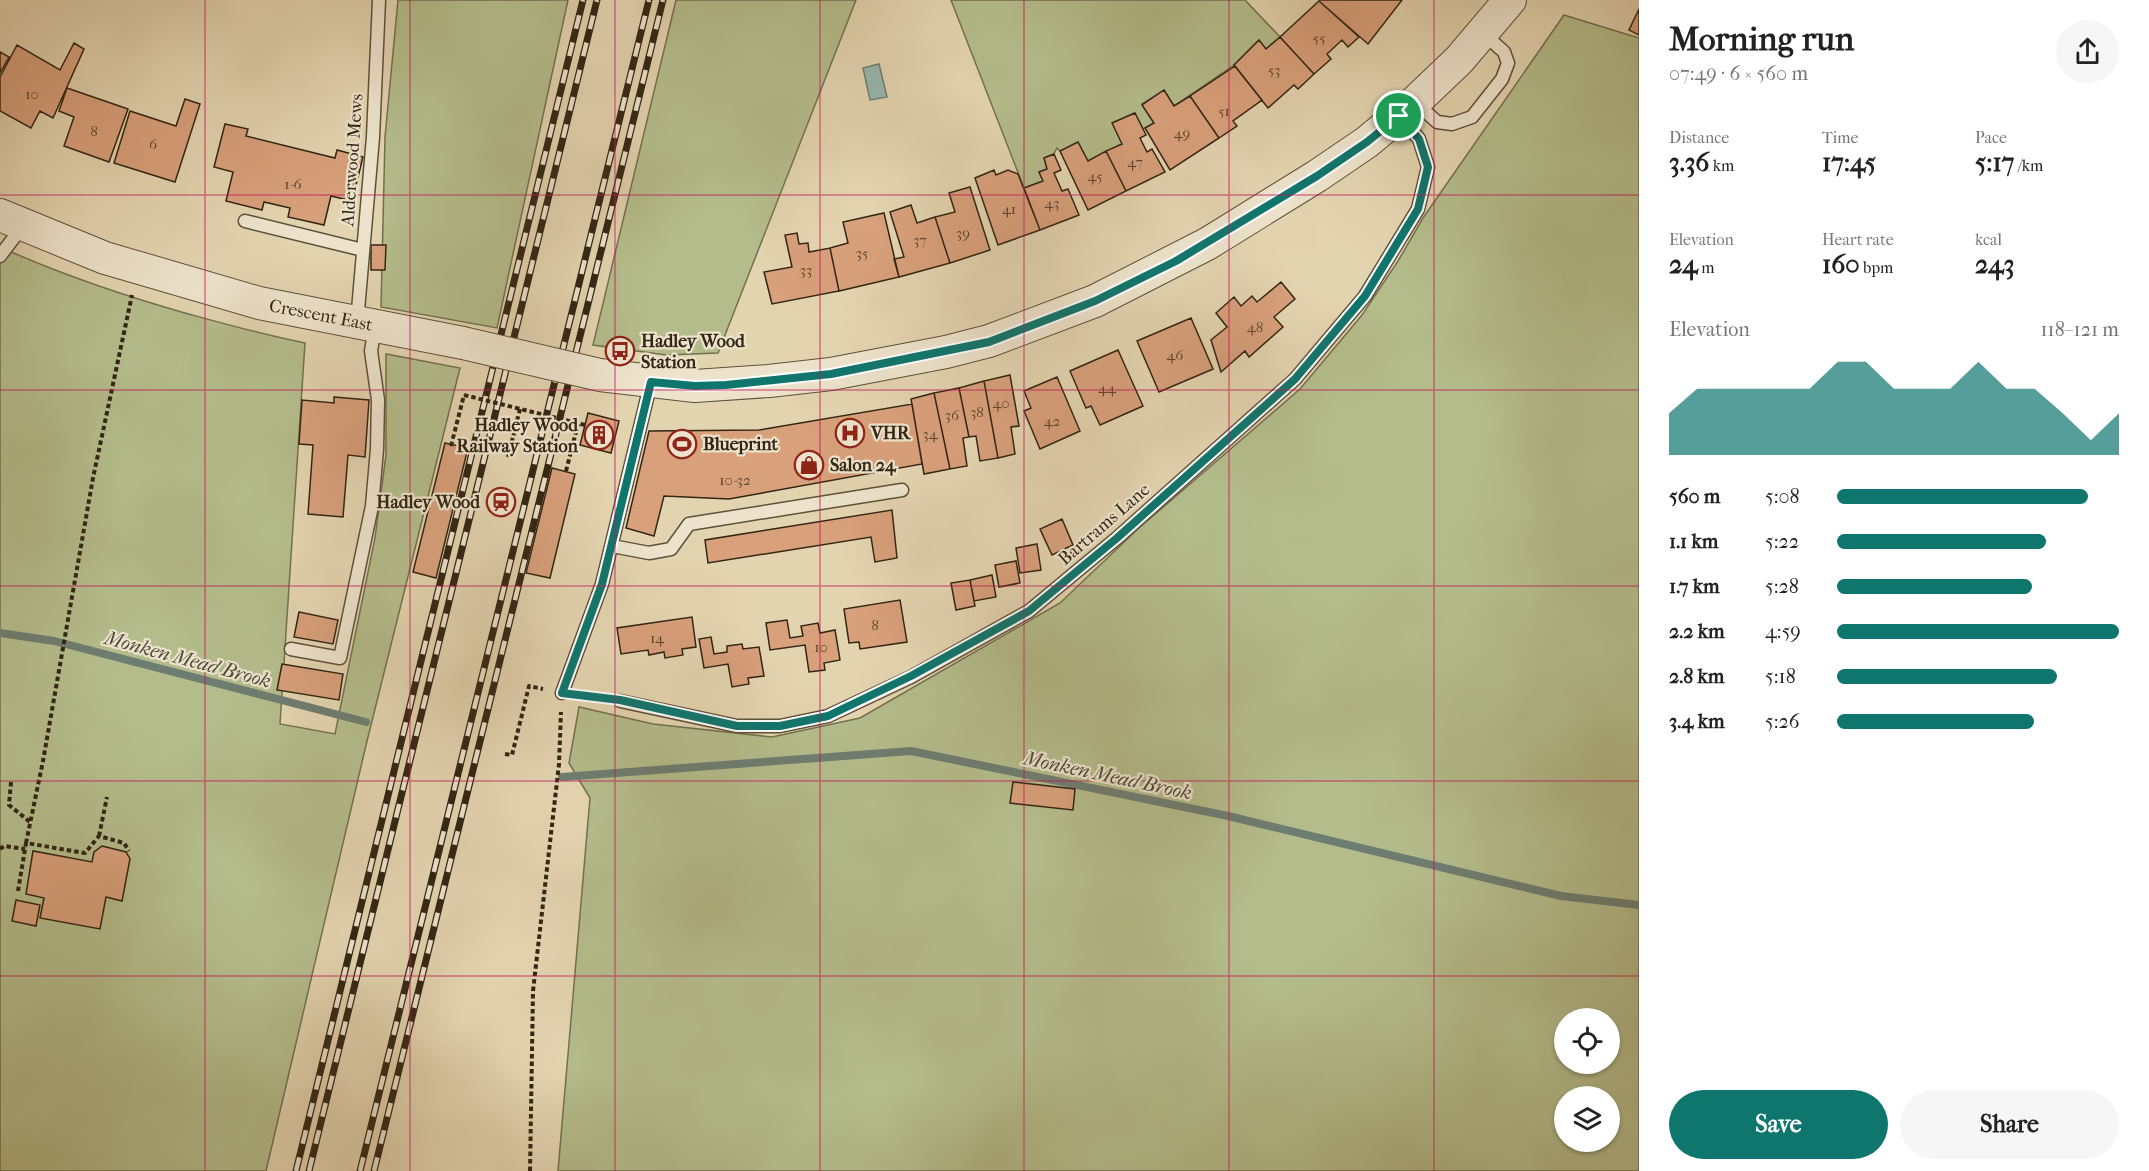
<!DOCTYPE html>
<meta charset="utf-8">
<style>
body{margin:0;font-family:"IM FELL French Canon",serif;background:#f6f6f6;color:#222;height:100vh;display:flex;flex-direction:column;font-size:22px;white-space:nowrap}
*{box-sizing:border-box;margin:0}
p{font-size:20px;color:#767676}
.icon{flex:none;width:33px;height:33px;fill:none;stroke:currentColor;stroke-width:2;stroke-linecap:round;stroke-linejoin:round}
.map{position:relative;flex:1;overflow:hidden}
.details{display:flex;flex-direction:column;background:#fff;width:510px}
.details>*{flex:none}
.tools{position:absolute;left:1554px;top:1008px;display:grid;gap:12px}
.tools a{display:grid;place-items:center;width:66px;height:66px;border-radius:50%;background:#fff;box-shadow:0 2px 4px #0004;font-size:30px}
.pin{position:absolute;display:grid;place-items:center;width:51px;height:51px;color:#fff;margin:-26px;border:3px solid #fff;border-radius:50%;box-shadow:0 2px 6px #0007}
.round{display:grid;place-items:center;flex:none;width:63px;height:63px;border-radius:32px;background:#f6f6f6}
.overview{display:flex;align-items:center;justify-content:space-between;height:102px;padding:0 30px}
h1{font-size:33px;font-weight:800;line-height:45px}
.figures{display:grid;grid-template-columns:repeat(3,1fr);gap:9px;height:102px;padding:6px 30px}
.figures div{display:grid;align-content:center}
.figures b{font-size:26px;font-weight:800}
.figures small{font-size:16px;font-weight:400}
.figures p{font-size:16px}
.chart{height:168px;padding:12px 30px}
.chart p{display:flex;justify-content:space-between}
.chart svg{width:100%;height:108px;margin-top:6px;fill:#0f766e;opacity:.7}
.action{display:flex;gap:12px;margin-top:auto;padding:12px 30px}
.action a{flex:1;height:69px;border-radius:36px;background:#0f766e;color:#fff;font-size:24px;font-weight:800;line-height:69px;text-align:center}
.action a+a{background:#f6f6f6;color:#222}
ul{padding:0 30px;list-style:none;font-size:20px}
li{display:grid;grid-template-columns:96px 72px 1fr;align-items:center;height:45px}
li i{height:15px;border-radius:8px;background:#0f766e}
main{display:flex;flex:1;min-height:0}
.map>svg:first-child{display:block}
</style>
<main>
<div class="map">
<svg width="1639" height="1171" viewBox="0 0 1639 1171">
<rect width="100%" height="100%" fill="#e3d4b0"/>
<filter id="stains"><feTurbulence type="fractalNoise" baseFrequency=".00333" numOctaves="4"/><feColorMatrix values="0 0 0 0 .2 0 0 0 0 .09 0 0 0 0 .02 0 0 0 .5 -.17"/></filter>
<radialGradient id="worn" r=".72"><stop offset=".6" stop-color="#630" stop-opacity="0"/><stop offset="1" stop-color="#630" stop-opacity=".3"/></radialGradient>
<path fill="#b4bc8b" stroke="#73704f" stroke-width="1.5" fill-rule="evenodd" d="M398,0H568L497,328L381,307L385,137Z
M676,0H856L718,353L666,355L593,345Z
M951,0H1245L1280,37L1266,49L1259,41L1234,65L1174,106L1164,90L1142,104L1154,123L1143,129L1134,113L1113,123L1122,144L1088,161L1078,142L1060,151L1057,148L1054,154L1044,158L1047,169L1039,172L1043,181L1024,188Z
M1564,15L1639,38V1171H558L590,798L569,763L579,707L653,724L772,737L860,718L1060,603L1139,528L1300,389L1362,315L1398,261L1423,218ZM1564,1018H1610V1064H1564ZM1564,1096H1610V1142H1564Z
M0,247C60,274 122,295 185,313C225,324 264,335 305,343L280,724L335,734L375,538L386,455V354L460,368L367,741L266,1171H0Z"/>
<path fill="#96b7b0" stroke="#6e7d71" stroke-width="1.5" d="M879,64L887,97L870,100L863,68Z"/>
<g fill="none" stroke-linecap="round" stroke-linejoin="round">
<path stroke="#6e7d71" stroke-width="8" d="M0,633L54,641L366,722
M562,777L911,751L1228,816L1561,896L1639,905"/>
</g>
<path fill="#d8a07b" stroke="#322513" stroke-width="1.5" d="M1320,0H1402L1368,44L1319,1Z
M1319,1L1359,37L1348,47L1342,40L1327,54L1331,59L1314,74L1280,37Z
M1639,9V35L1629,30Z
M1280,37L1314,74L1298,89L1294,85L1268,108L1234,65L1259,40L1266,49Z
M74,43L84,49L53,118L40,111L31,128L0,111V77L17,45L60,70Z
M0,52L9,57L0,73Z
M1235,66L1262,100L1233,121L1237,126L1219,138L1190,96Z
M67,88L128,109L109,162L64,146L74,117L59,111Z
M1164,90L1174,106L1190,96L1219,138L1170,170L1145,128L1154,123L1142,105Z
M185,99L200,104L175,182L114,163L130,111L176,126Z
M1135,113L1146,135L1140,138L1147,152L1152,149L1165,172L1126,191L1106,151L1122,144L1112,123Z
M225,124L248,129L246,136L335,158L337,150L363,157L352,201L331,196L324,225L288,217L290,208L264,202L262,210L226,201L233,172L214,167Z
M1078,142L1088,161L1106,151L1126,191L1088,210L1060,151Z
M1054,154L1061,170L1054,173L1062,191L1068,189L1079,215L1040,230L1024,188L1043,181L1039,172L1047,169L1044,158Z
M994,170L996,175L1008,170L1018,174L1040,230L998,245L975,178Z
M970,187L990,250L950,263L935,217L955,212L949,193Z
M911,205L917,223L935,217L950,263L899,277L894,259L904,257L890,212Z
M884,213L899,277L839,291L830,248L848,243L843,222Z
M797,233L799,244L808,243L809,252L830,248L839,291L772,304L764,272L792,267L785,235Z
M371,245H386L385,270H371Z
M1281,282L1295,299L1274,317L1283,327L1249,357L1245,351L1221,372L1211,340L1227,327L1216,313L1234,297L1241,306L1252,296L1257,302Z
M1191,318L1213,369L1159,392L1137,341Z
M1118,350L1143,406L1100,425L1091,406L1086,408L1070,371Z
M1010,375L1019,426L1011,427L1015,454L998,458L984,381Z
M1057,377L1080,431L1040,449L1024,411L1031,408L1024,391Z
M984,381L998,458L980,461L976,436L969,437L959,388Z
M959,388L969,437L963,438L967,466L950,469L934,393Z
M934,393L950,469L924,474L911,399Z
M334,397L369,400L365,457L348,455L343,517L308,514L313,445L299,444L302,400L334,403Z
M912,404L922,464L729,499L664,496L654,536L626,528L649,431L759,430Z
M588,413L619,421L611,453L580,445Z
M445,443L468,448L436,578L413,572Z
M552,468L575,474L550,578L526,573Z
M892,510L897,558L875,562L871,537L708,563L705,540Z
M1062,519L1073,545L1052,555L1040,529Z
M1037,544L1041,570L1020,573L1016,548Z
M1016,561L1020,583L999,587L995,565Z
M992,575L996,597L974,601L970,580Z
M970,580L975,606L956,610L951,583Z
M900,600L907,642L860,649L859,642L849,643L844,609Z
M299,612L338,620L333,644L294,637Z
M692,617L696,647L682,649L683,655L665,658L664,652L649,655L648,650L621,654L617,628Z
M787,620L790,638L803,636L801,626L818,623L820,633L835,630L840,660L824,663L825,670L809,672L805,645L770,650L766,623Z
M711,637L714,654L727,652V646L742,644L743,649L759,647L764,676L748,678L749,684L732,687L728,664L704,668L699,639Z
M282,664L343,674L339,700L277,690Z
M1013,782L1075,789L1073,810L1010,803Z
M102,846L126,852L130,859L122,901L106,897L100,929L40,918L44,898L26,894L33,851L92,862L94,852Z
M16,900L40,905L36,926L12,921Z"/>
<g fill="none" stroke-linecap="round" stroke-linejoin="round">
<g stroke="#5e513a" stroke-width="15">
<path id="service" d="M1416,103L1437,122L1452,124L1472,117L1502,79L1508,63L1504,52L1483,33
M245,221L363,250
M0,256L22,227
M357,322L373,137L379,0
M612,546L649,553L671,549L689,524L902,490
M291,649L340,658L372,506L377,449L378,400L371,351L375,327
M562,693L602,584L651,382
M620,701L737,726H780L828,716L911,677L1029,611L1117,538L1295,379L1365,296L1418,209L1428,167L1419,139L1400,117"/>
</g>
<g stroke="#5e513a" stroke-width="34">
<path id="tertiary" d="M0,215L105,258L259,303L463,343
M600,375L695,386L769,381L831,374L946,352L989,341L1095,301L1207,244L1317,176L1367,142L1415,102L1459,60L1510,0"/>
</g>
<path stroke="#322513" stroke-width="4" stroke-dasharray="4.5 3" stroke-linecap="butt" d="M451,446L464,395
M508,457L520,409
M566,471L578,424
M580,695L602,698
M505,754L512,755L529,686L543,689
M11,782L9,805L30,822
M99,836L107,797
M26,843L43,761L93,478L132,295
M0,849L4,846L25,849
M18,891L26,843L85,853L99,836L124,843L129,851
M530,1171L533,991L559,764L561,712"/>
<use href="#service" stroke="#ede3cc" stroke-width="12"/>
<use href="#tertiary" stroke="#ede3cc" stroke-width="32"/>
<g stroke="#322513" stroke-width="7">
<path id="rail" d="M296,1171L583,0
M309,1171L597,0
M360,1171L649,0
M374,1171L663,0"/>
</g>
<use href="#rail" stroke="#ede3cc" stroke-width="4.5" stroke-dasharray="14" stroke-linecap="butt"/>
<g stroke="#5e513a" stroke-width="34" stroke-linecap="butt">
<path id="tertiary-bridge" d="M463,343L600,375"/>
</g>
<path stroke="#322513" stroke-width="4" stroke-dasharray="4.5 3" stroke-linecap="butt" d="M464,395L585,425"/>
<use href="#tertiary-bridge" stroke="#ede3cc" stroke-width="32"/>
</g>
<g fill="none" stroke-linecap="round" stroke-linejoin="round">
<g stroke="#fff" stroke-width="12">
<path id="route" d="M1399,116L1419,139L1428,167L1418,209L1365,296L1295,379L1117,538L1029,611L911,676L828,716L780,726H737L620,700L562,693L602,584L651,382L695,386L726,385L831,374L989,342L1095,301L1176,261L1317,176L1367,142Z"/>
</g>
<use href="#route" stroke="#0f766e" stroke-width="8"/>
</g>
<path fill="none" stroke="#c2185b" stroke-width="1.5" stroke-opacity="0.55" d="M205,0V1171M410,0V1171M615,0V1171M820,0V1171M1024,0V1171M1229,0V1171M1434,0V1171M0,195H1639M0,390H1639M0,586H1639M0,781H1639M0,976H1639"/>
<defs>
<g id="bus-ring" transform="scale(1.5)"><circle r="9.5" fill="#ede3cc" stroke="#8f2418" stroke-width="1.5"/><path d="M-5-6H5V4H4V6H2V4H-2V6H-4V4H-5ZM-3.5-4V0h7V-4ZM-3.5 1.2v1.5H-2V1.2ZM2 1.2v1.5H3.5V1.2Z" fill="#8f2418"/></g>
<g id="hospital-ring" transform="scale(1.5)"><circle r="9.5" fill="#ede3cc" stroke="#8f2418" stroke-width="1.5"/><path d="M-5-5h3v3.5h4V-5h3V5h-3V1.5h-4V5h-3Z" fill="#8f2418"/></g>
<g id="building-ring" transform="scale(1.5)"><circle r="9.5" fill="#ede3cc" stroke="#8f2418" stroke-width="1.5"/><path d="M-4-6H4V6H1V3H-1V6H-4ZM-2.5-4.3h1.7v1.8h-1.7ZM.8-4.3h1.7v1.8H.8ZM-2.5-1h1.7V.8h-1.7ZM.8-1h1.7V.8H.8Z" fill="#8f2418"/></g>
<g id="stadium-ring" transform="scale(1.5)"><circle r="9.5" fill="#ede3cc" stroke="#8f2418" stroke-width="1.5"/><path d="M0-5a6.5 5 0 1 0 0 10a6.5 5 0 1 0 0-10ZM-3.5-1.8h7v3.6h-7Z" fill="#8f2418"/></g>
<g id="shop-ring" transform="scale(1.5)"><circle r="9.5" fill="#ede3cc" stroke="#8f2418" stroke-width="1.5"/><path d="M-5-2.5h2.3a2.7 3.5 0 0 1 5.4 0H5L5.5 6h-11ZM-1.5-2.5h3a1.5 2.3 0 0 0-3 0Z" fill="#8f2418"/></g>
<g id="station-ring" transform="scale(1.5)"><circle r="9.5" fill="#ede3cc" stroke="#8f2418" stroke-width="1.5"/><path d="M-3-6H3Q5-6 5-4V2Q5 4 3 4L4.5 6H3L1.5 4h-3L-3 6H-4.5L-3 4Q-5 4-5 2V-4Q-5-6-3-6ZM-3.5-4v3h7v-3ZM-3.5 1v1.5H-2V1ZM2 1v1.5H3.5V1Z" fill="#8f2418"/></g>
</defs>
<g fill-rule="evenodd">
<use href="#bus-ring" x="620" y="351"/>
<use href="#hospital-ring" x="850" y="433"/>
<use href="#building-ring" x="599" y="435"/>
<use href="#stadium-ring" x="682" y="444"/>
<use href="#shop-ring" x="809" y="465"/>
<use href="#station-ring" x="501" y="502"/>
</g>
<g text-anchor="middle" stroke-width="4.5" stroke-linejoin="round" paint-order="stroke">
<g font-size="15" fill="#5c442d">
<text x="1319" y="43">55</text>
<text x="1274" y="75">53</text>
<text x="32" y="99">10</text>
<text x="1224" y="116">51</text>
<text x="94" y="136">8</text>
<text x="1182" y="138">49</text>
<text x="153" y="149">6</text>
<text x="1135" y="167">47</text>
<text x="1095" y="181">45</text>
<text x="293" y="189">1-6</text>
<text x="1052" y="208">43</text>
<text x="1009" y="214">41</text>
<text x="963" y="238">39</text>
<text x="920" y="245">37</text>
<text x="862" y="258">35</text>
<text x="806" y="275">33</text>
<text x="1255" y="332">48</text>
<text x="1175" y="360">46</text>
<text x="1107" y="393">44</text>
<text x="1001" y="408">40</text>
<text x="977" y="417">38</text>
<text x="952" y="420">36</text>
<text x="1052" y="426">42</text>
<text x="930" y="439">34</text>
<text x="735" y="485">10-32</text>
<text x="875" y="630">8</text>
<text x="657" y="643">14</text>
<text x="821" y="652">10</text>
</g>
<g font-size="18" fill="#322513" stroke="#ede3cc">
<text transform="translate(352 160) rotate(-86)" y="6">Alderwood Mews</text>
<text transform="translate(321 315) rotate(11)" y="6">Crescent East</text>
<text transform="translate(1104 524) rotate(-41)" y="6">Bartrams Lane</text>
</g>
<g font-size="18" font-weight="bold" fill="#322513" stroke="#ede3cc" text-anchor="start">
<text x="641" y="347">Hadley Wood<tspan x="641" dy="21">Station</tspan></text>
<text x="578" y="431" text-anchor="end">Hadley Wood<tspan x="578" dy="21">Railway Station</tspan></text>
<text x="871" y="439">VHR</text>
<text x="703" y="450">Blueprint</text>
<text x="830" y="471">Salon 24</text>
<text x="480" y="508" text-anchor="end">Hadley Wood</text>
</g>
<g font-size="20" font-style="italic" fill="#4b4a3a" stroke="#ede3cc">
<text transform="translate(188 659) rotate(15)" y="7">Monken Mead Brook</text>
<text transform="translate(1108 775) rotate(12)" y="7">Monken Mead Brook</text>
</g>
</g>
<rect width="100%" height="100%" filter="url(#stains)"/>
<rect width="100%" height="100%" fill="url(#worn)"/>
</svg>
<div class="tools">
<a><svg class="icon" aria-label="locate" viewBox="0 0 24 24"><circle cx="12" cy="12" r="6"/><path d="M12 2v4M12 18v4M2 12h4M18 12h4"/></svg></a>
<a><svg class="icon" aria-label="layers" viewBox="0 0 24 24"><path d="M12 4l9 5-9 5-9-5zM3 14l9 5 9-5"/></svg></a>
</div>
<div class="pin" style="left:1399px;top:116px;background:#1e9e55"><svg class="icon" aria-label="arrive" viewBox="0 0 24 24"><path d="M6 21V4h12l-3 4 3 4H6"/></svg></div>
</div>
<section class="details">
<div class="overview"><div><h1>Morning run</h1><p>07:49 · 6 × 560 m</p></div><a class="round"><svg class="icon" aria-label="share" viewBox="0 0 24 24"><path d="M12 15V3M7 8l5-5 5 5M5 13v7h14v-7"/></svg></a></div>
<div class="figures">
<div><p>Distance</p><b>3.36<small> km</small></b></div>
<div><p>Time</p><b>17:45</b></div>
<div><p>Pace</p><b>5:17<small> /km</small></b></div>
</div>
<div class="figures">
<div><p>Elevation</p><b>24<small> m</small></b></div>
<div><p>Heart rate</p><b>160<small> bpm</small></b></div>
<div><p>kcal</p><b>243</b></div>
</div>
<div class="chart"><p><span>Elevation</span>118–121 m</p>
<svg viewBox="0 0 160 44" preserveAspectRatio="none"><path d="M0 44V27L10 17L20 17L30 17L40 17L50 17L60 6L70 6L80 17L90 17L100 17L110 6L120 17L130 17L140 27L150 38L160 27V44z"/></svg>
</div>
<ul>
<li><b>560 m</b>5:08<i style="width:89%"></i></li>
<li><b>1.1 km</b>5:22<i style="width:74%"></i></li>
<li><b>1.7 km</b>5:28<i style="width:69%"></i></li>
<li><b>2.2 km</b>4:59<i style="width:100%"></i></li>
<li><b>2.8 km</b>5:18<i style="width:78%"></i></li>
<li><b>3.4 km</b>5:26<i style="width:70%"></i></li>
</ul>
<div class="action"><a>Save</a><a>Share</a></div>
</section>
</main>
